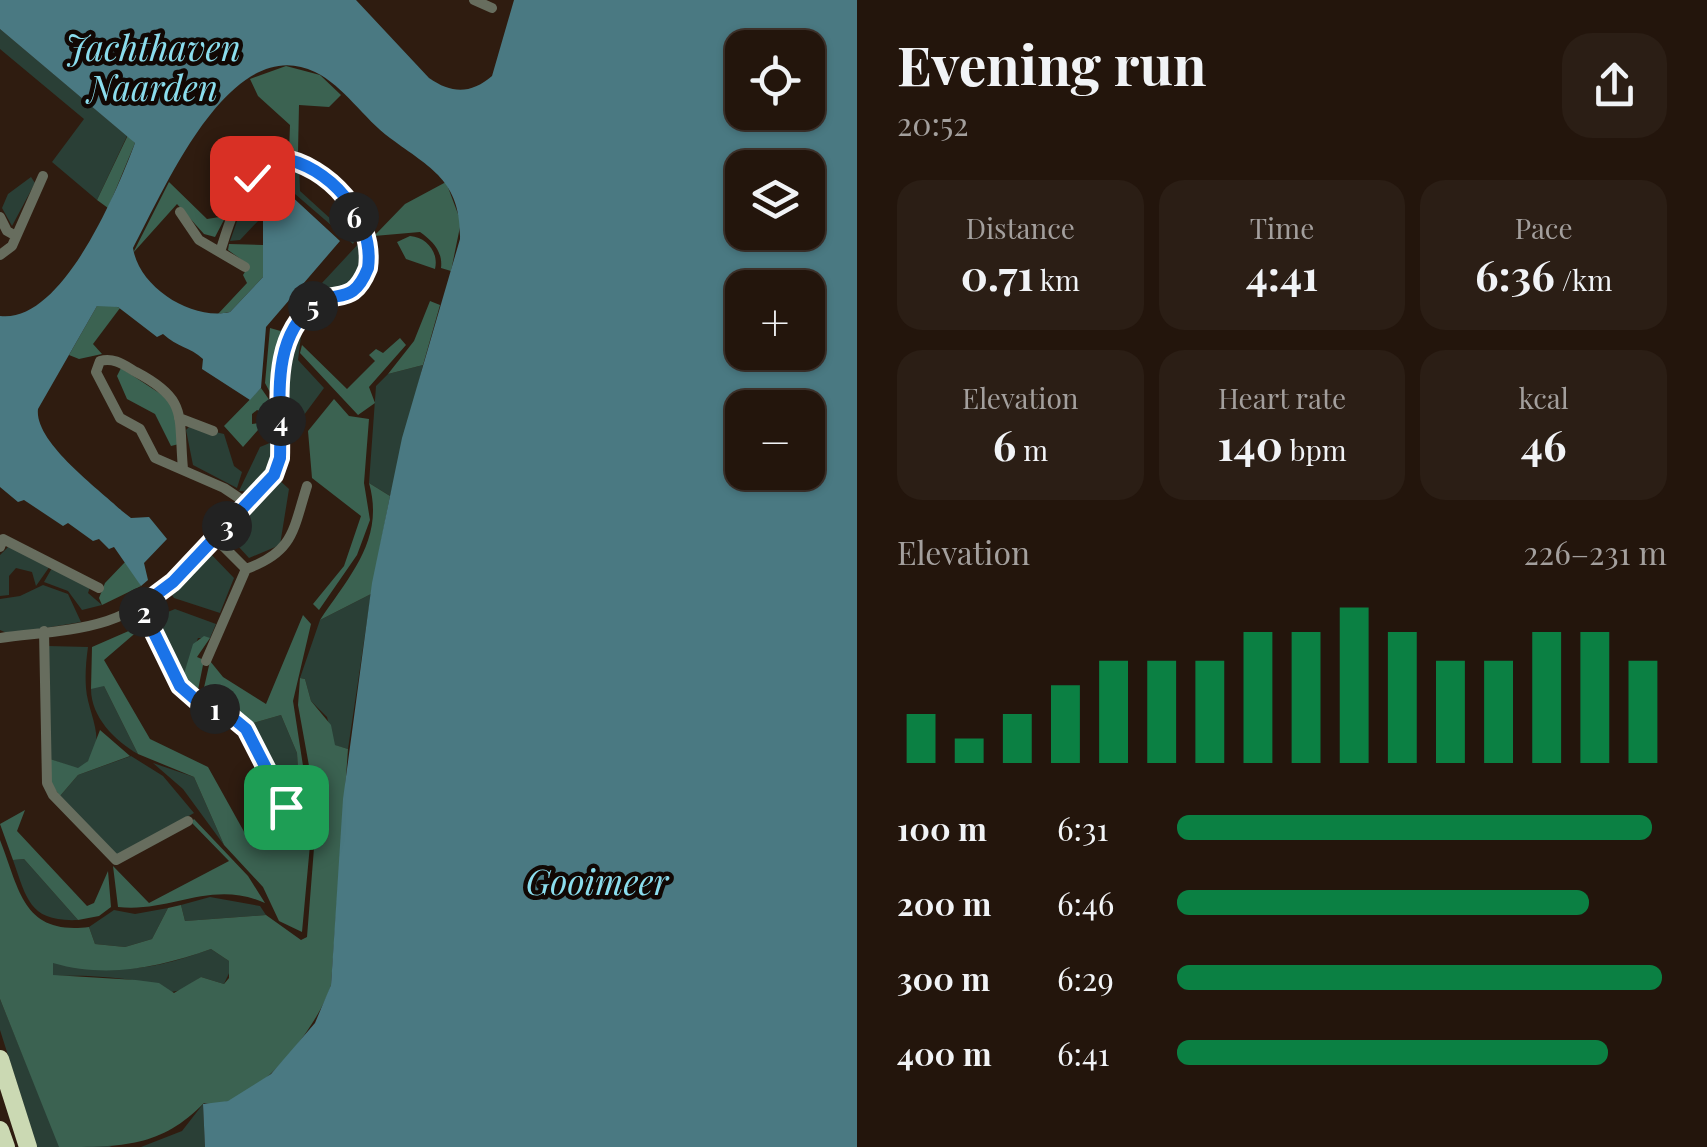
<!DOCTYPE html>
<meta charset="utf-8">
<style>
body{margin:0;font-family:"Playfair Display",serif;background:#2b1e15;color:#f1f3f6;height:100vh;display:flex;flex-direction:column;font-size:38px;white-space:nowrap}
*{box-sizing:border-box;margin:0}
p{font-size:32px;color:#a39f9d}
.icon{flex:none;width:55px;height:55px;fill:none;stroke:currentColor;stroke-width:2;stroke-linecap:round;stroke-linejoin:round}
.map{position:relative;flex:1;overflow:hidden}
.panel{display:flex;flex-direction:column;background:#23150c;width:850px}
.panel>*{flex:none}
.tools{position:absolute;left:725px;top:30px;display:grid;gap:20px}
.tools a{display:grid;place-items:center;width:100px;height:100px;border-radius:20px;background:#23150c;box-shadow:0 2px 8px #0004,0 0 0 2px #40342d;font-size:50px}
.pin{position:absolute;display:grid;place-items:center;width:85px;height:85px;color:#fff;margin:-42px;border-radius:20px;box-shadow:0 5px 15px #0006}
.km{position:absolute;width:50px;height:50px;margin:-25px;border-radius:50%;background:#222;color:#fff;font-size:28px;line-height:50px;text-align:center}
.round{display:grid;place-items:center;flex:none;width:105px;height:105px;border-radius:30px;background:#2b1e15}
.head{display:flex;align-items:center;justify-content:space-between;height:170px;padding:0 40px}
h1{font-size:55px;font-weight:700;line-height:75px}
.figures{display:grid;grid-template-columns:repeat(3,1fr);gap:15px;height:170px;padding:10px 40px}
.figures div{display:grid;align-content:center;border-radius:25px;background:#2b1e15;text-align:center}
.figures b{font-size:42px;font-weight:700}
.figures small{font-size:28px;font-weight:400}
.figures p{font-size:28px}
.chart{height:280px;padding:20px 40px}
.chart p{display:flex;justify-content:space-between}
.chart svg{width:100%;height:180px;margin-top:10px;stroke:#0b8043;stroke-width:6}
ul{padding:0 40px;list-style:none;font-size:32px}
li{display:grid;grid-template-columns:160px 120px 1fr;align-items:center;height:75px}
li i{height:25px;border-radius:12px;background:#0b8043}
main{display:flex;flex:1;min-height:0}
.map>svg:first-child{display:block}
</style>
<main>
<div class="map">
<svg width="857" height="1147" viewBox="0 0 857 1147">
<rect width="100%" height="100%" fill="#2f1c10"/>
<path fill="#2a3f36" d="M0,29L127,136L97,200L52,162L84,119L0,49Z
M278,162L299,166L300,191L344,231L358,234L353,244L266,169Z
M263,171L279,186L270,196L276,202L240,240L230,241L247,193Z
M31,177L35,183L12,226L2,208L8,194Z
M361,241C369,277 352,287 320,296L321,284Z
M301,336L298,360L324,388L304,415L288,417L290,347Z
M423,365L390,496L369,483L376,386L388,374Z
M190,426L224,434L234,466L242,472L237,488L193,465L186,430Z
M277,440L275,464L253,492L239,491L260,447Z
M277,478L289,489L280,545L249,558L226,533Z
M9,546L50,566L36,586L32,572L16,568L9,576V595L0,596V555Z
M208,551L234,578L220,613L174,598L168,590Z
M52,568L90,587L88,593L102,605L82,610L68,591L44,582Z
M43,585L68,594L81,622L9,634L0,630V599L20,596Z
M371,594L348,749L334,745L327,717L311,701L305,679L300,678L320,620Z
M175,609L216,624L210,638H198L183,677L159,629L163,614Z
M48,646L88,647C86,661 85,675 86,688C88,717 113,748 78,769L50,759Z
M99,684L104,686L138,754C115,741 91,717 91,689Z
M281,715L297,753L300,804L294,792L285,790L250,724Z
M131,756L163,776L194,813L120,855L113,854L60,796L78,775Z
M153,763L194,777L224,845L183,789Z
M24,859L78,920C30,922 27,900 13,860Z
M210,897L260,906L266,915L185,921L181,905Z
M168,908L152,939L125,947L95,944L89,927L114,910L135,914Z
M211,949L229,961L231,969L224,984L201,977L181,990L167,993C151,976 79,975 53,976V962C120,973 147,972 211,949Z
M0,999L51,1125L112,1147H37L0,1030Z
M203,1104L205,1147H141L182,1131Z"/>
<path fill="#3b6251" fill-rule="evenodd" d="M286,66L320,75L341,95L329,107L299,105L298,152L289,151L290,125L258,96L250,79Z
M128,135L135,143L108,208L97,200Z
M169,182L207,219L226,216L215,237L204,234L177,204L133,253Z
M446,182L461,222L451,271L441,268C443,252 433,241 420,232L374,236L405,204Z
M410,236C427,237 439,253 435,269L406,259L397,242Z
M229,244L263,245V277L230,312L218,314L247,283L243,275L249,265L228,250Z
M430,301L440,305L423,365L388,374L414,341Z
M110,304L120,308L93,344L102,354L79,359L69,355L97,306Z
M270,328L284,332L278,422L273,423L274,400L265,383Z
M400,338L406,345L369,387L375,403L358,415L300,353L302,345L347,389L375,361L369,355L376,349L383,353Z
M121,368L173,402L179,444L171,446L155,414L127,399L117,376Z
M261,388L270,401L269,415L257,410L252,414V424L265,422L243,447L224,426Z
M334,399L349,416L369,419L364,483L370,520L357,555L319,610L313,604L344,566L361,516L312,478L308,431Z
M369,483L390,496L371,594L320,620C350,575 385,539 369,483Z
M127,560L141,586L102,605L99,598L105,583Z
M303,615L311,624L293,701L310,811L300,804L297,753L281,715L250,724L240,712L203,692L210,661L223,677L266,704Z
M147,623L104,660L150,739L208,767L247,837L294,808L312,823L302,932L279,921L263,887L224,845L194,777L138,754L104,686L91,689L92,647Z
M204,636L210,638L197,657L204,660L198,690L183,677L193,644Z
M300,678L305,679L311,701L331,725L335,745L348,749L331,985C319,1026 252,1114 204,1103C161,1147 123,1147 59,1147L0,999V840C20,891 23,935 89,927L95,944L125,947L152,939L168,908L181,905L185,921L266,915L301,940L307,937L317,810L298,705ZM211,949L229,961V978L224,984L201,977L174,993L159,983L136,980L53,975V963C108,979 160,967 211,949Z
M100,730L130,756L78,775L60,796L51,784L50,759L78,768L88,761Z
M25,810L17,831L87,906L94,903L108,871L111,907L99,916L78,920L24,859L13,860L0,824Z
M194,819L248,876L265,903C211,879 171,913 118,907L113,866L149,903L229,861L191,822Z"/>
<path fill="#4a7982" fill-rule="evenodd" d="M0,0H356L429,78C452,94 471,94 492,76L514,0H857V1147H205L203,1104L228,1101L271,1074L315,1023L331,985L343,799L372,583L402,438L460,239C461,181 432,169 390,138C364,119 344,86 315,72C230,30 163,193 133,248C139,288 193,321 230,312L263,277V220L288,193L340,241L266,327L261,388L250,400L202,369L203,359C190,347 177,347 163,334L157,337L118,307L97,306L38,409C34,442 99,489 122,511L131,518L149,517L167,539L144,563L148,580L141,586L114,547L109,549L99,539L93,541L68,523L63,526L24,500L18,502L0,487V316C62,324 117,191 135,143L0,29ZM742,48H808V112H742ZM742,168H808V232H742ZM742,288H808V352H742ZM742,408H808V472H742Z"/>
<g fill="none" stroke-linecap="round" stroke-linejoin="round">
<path stroke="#676d5e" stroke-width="10" d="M474,0L492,8
M180,212L199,240L245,267
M0,217L7,231L16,236
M0,255L12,246L43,176
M179,418L213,431
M183,469C178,415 189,400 136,372C124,365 114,357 100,361L96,372L120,418L140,429L155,458L224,488L248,504
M215,538L246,569
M0,547L3,539L99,588
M141,606L181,686L187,695L246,729L287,809
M44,631L47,783L53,795L116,860L188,821
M0,638C35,633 73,632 107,621C176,598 226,527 275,475L280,458C281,425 275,371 285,341C306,274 407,323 351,210C335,179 316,163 280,157C243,170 231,218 220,252
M206,661L246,569C294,552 293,530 307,486"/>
<path stroke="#cbd9b3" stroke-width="18" d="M0,1059L28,1147
M0,1130L6,1147"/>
</g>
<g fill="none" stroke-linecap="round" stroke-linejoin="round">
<g stroke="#fff" stroke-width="20">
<path id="route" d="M252,178L280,158C328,165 375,217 368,268C352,308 336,288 314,305C268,340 282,407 280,458L274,475L173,582L141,606L180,686L196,700L228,714L246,729L286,807"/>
</g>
<use href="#route" stroke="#1a73e8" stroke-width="12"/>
</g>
<g text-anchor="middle" stroke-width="9" stroke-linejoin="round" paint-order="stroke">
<g font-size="35" font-style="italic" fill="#8bdded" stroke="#110804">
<text x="153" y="61">Jachthaven<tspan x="153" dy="40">Naarden</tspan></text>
<text x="597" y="895">Gooimeer</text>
</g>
</g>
</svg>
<div class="tools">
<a><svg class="icon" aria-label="locate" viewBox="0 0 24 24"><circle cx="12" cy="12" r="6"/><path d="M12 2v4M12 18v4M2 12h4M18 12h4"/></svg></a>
<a><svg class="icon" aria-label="layers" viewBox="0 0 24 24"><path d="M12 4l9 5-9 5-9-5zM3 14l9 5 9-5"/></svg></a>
<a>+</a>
<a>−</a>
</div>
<div class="pin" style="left:286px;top:807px;background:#1e9e55"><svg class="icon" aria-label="arrive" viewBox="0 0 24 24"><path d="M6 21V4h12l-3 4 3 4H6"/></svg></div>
<div class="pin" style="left:252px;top:178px;background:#d93025"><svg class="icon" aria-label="check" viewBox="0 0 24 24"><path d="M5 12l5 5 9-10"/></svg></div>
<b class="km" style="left:215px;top:709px">1</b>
<b class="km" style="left:144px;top:612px">2</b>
<b class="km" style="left:227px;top:526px">3</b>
<b class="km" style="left:281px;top:421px">4</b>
<b class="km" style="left:313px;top:306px">5</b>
<b class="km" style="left:354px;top:217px">6</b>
</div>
<section class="panel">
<div class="head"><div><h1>Evening run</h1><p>20:52</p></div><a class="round"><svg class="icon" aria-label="share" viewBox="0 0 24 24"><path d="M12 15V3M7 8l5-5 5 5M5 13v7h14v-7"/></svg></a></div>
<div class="figures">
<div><p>Distance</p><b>0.71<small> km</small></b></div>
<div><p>Time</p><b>4:41</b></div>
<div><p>Pace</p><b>6:36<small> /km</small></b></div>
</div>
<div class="figures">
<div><p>Elevation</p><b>6<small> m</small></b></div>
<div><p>Heart rate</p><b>140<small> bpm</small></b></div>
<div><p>kcal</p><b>46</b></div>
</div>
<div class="chart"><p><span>Elevation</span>226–231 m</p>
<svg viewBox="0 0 160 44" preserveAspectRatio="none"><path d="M5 44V32M15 44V38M25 44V32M35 44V25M45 44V19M55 44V19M65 44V19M75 44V12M85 44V12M95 44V6M105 44V12M115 44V19M125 44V19M135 44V12M145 44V12M155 44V19"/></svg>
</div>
<ul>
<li><b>100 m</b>6:31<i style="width:97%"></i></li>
<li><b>200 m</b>6:46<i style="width:84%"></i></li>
<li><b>300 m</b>6:29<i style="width:99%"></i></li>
<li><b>400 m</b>6:41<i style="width:88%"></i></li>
</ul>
</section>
</main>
